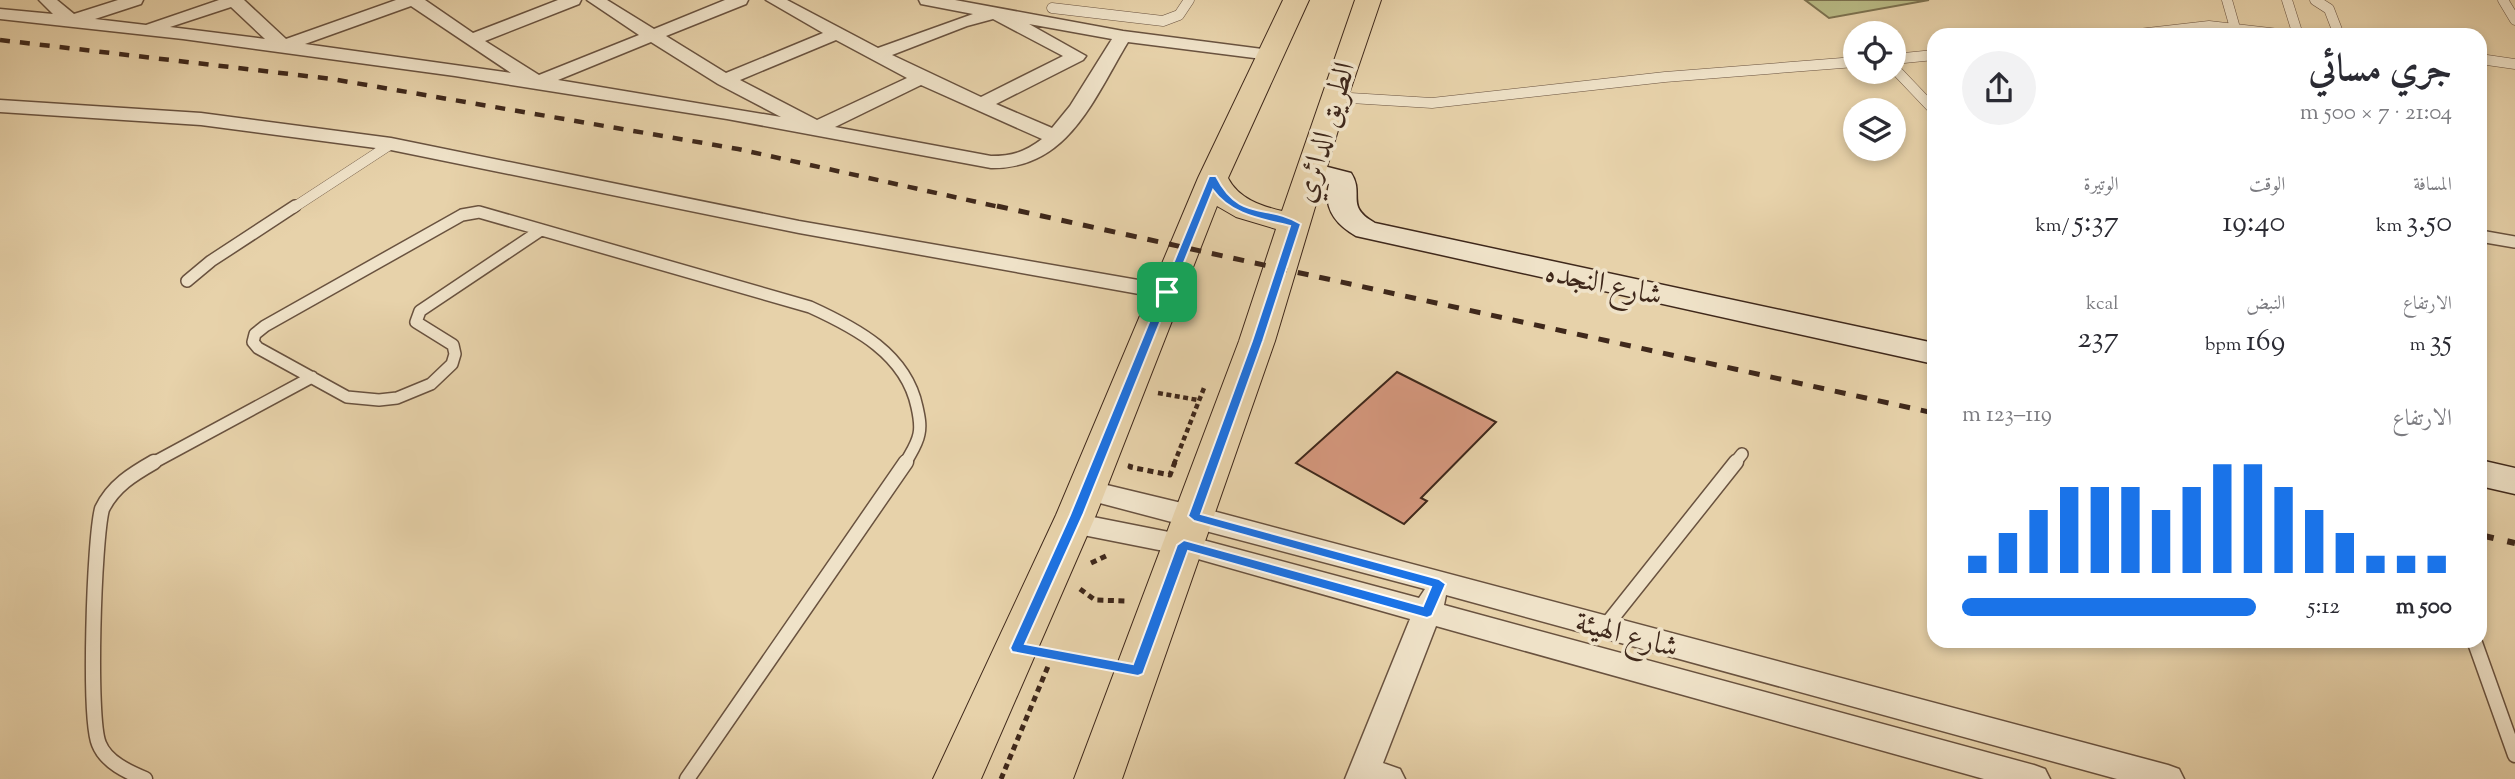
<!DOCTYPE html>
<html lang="ar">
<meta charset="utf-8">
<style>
body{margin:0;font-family:"Sorts Mill Goudy",Amiri,serif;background:#f2f2f3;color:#2b2b33;direction:rtl;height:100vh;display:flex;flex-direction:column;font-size:26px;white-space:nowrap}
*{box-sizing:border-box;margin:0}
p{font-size:23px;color:#7c7c81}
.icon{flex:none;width:38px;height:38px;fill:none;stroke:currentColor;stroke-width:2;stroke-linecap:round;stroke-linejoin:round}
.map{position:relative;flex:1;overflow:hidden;direction:ltr}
.panel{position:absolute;left:1927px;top:28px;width:560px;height:620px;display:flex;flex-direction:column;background:#fff;border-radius:21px;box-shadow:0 4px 10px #0003;direction:rtl}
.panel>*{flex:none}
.tools{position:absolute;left:1843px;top:21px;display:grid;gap:14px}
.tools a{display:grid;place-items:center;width:63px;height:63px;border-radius:50%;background:#fff;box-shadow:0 4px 10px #0003;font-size:35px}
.pin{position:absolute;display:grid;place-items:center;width:60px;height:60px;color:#fff;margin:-30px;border-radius:14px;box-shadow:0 4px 10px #0006}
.round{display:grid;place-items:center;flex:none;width:74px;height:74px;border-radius:37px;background:#f2f2f3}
.headline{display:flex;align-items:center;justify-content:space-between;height:119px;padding:0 35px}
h1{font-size:38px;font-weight:600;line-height:52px}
.metrics{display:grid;grid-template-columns:repeat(3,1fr);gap:10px;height:119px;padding:7px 35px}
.metrics div{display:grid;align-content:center}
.metrics b{font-size:30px;font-weight:600}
.metrics small{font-size:19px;font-weight:400}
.metrics p{font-size:19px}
.chart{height:196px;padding:14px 35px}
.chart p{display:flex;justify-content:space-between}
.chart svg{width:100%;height:126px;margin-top:7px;stroke:#1a73e8;stroke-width:6}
ul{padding:0 35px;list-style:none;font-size:23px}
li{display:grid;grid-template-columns:112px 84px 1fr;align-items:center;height:52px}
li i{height:18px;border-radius:9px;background:#1a73e8}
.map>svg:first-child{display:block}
</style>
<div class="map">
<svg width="2515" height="779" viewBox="0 0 2515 779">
<rect width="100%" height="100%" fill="#e7d2aa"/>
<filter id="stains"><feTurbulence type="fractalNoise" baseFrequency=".00286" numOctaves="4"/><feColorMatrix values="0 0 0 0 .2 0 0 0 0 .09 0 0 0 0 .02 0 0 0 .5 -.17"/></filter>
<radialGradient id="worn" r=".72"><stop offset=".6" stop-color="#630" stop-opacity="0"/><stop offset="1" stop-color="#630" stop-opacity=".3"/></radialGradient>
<path fill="#b9bb86" stroke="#7c7250" stroke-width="2" d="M1805,0H1929L1829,18Z"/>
<path fill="#d4977d" stroke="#3f281b" stroke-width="2" d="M1397,372L1496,422L1421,498L1427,501L1404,524L1296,463Z"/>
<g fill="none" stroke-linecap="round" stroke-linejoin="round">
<g stroke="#69523f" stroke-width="11">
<path id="lane-far2" d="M2227,0L2235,28
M2287,0L2298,35
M2315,0L2329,9L2339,35
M2503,0L2515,20
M1052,8L1163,21L1179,15L1189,0
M2130,35L2209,26L2288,35
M1894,59L1934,55
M2480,59L2515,64
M1894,68L1934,110
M1334,97L1432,103L1665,77L1855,62
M293,208L391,144"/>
</g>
<g stroke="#69523f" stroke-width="14">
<path id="lane-far1" d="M541,230L420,311L416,322L453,345L455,354L452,364L431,384L397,398L379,400L347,397L258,348L253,342L255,334L265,326L462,215L479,212L810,307C856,328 906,354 917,407C919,416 921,425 919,434C917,445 910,454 905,464
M2480,236L2515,242
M187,281L211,261L295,206
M151,464L312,377
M1734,464L1742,454"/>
</g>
<g stroke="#69523f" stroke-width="17">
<path id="lane" d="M1604,628L1736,462
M2474,640L2515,755
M145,779C128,772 106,762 99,744C88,719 94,539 102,509C113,486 133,474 154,462
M687,779L906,462"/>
</g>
<g stroke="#69523f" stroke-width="3">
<path id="street" d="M39,0H57L74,14L118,0H143L141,4L95,19L146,25L219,0H244L286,39L396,0H425L473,33L558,0H581L579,4L485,41L539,75L639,35L587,0H607L654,29L725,0H748L746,4L666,36L726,73L823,33L766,0H787L878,48L973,14L921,4L919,0H955L1123,31L1270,50L1279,55L1270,60L1128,42C1093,100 1068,169 991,168L727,119L455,76L183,39L0,19V9L53,14ZM411,6L511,73L305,44ZM231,7L265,39L170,27ZM993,19L1063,56L981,97L892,55L967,26ZM1029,24L1112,39L1070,106L1052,128L996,104L1083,60L1086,56ZM836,40L907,78L817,120L740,80ZM651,42L718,84L781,117L558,80ZM921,85L1042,139C1025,152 1012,156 991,156L835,127Z
M0,100L201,113L391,138L799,221L1167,285L1175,287L1178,292L1175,297L1167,299L799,233L391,150L201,125L0,112Z
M1086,480L1194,506L2168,765L2179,769L2184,779H2117L1446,595L1444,605L2034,765L2045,769L2050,779H1984L1436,626L1383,763L1400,769L1405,779H1345L1410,619L1184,555L1073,533L1063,530L1059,523L1063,516L1073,513L1184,535L1419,598L1425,589L1077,497L1073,490L1077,483Z"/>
</g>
<g stroke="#3f281b" stroke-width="3">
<path id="secondary" d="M1312,163L1351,173C1365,194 1344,206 1375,223L1934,343V364L1356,236C1335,224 1323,208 1329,184L1302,177L1298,171L1302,165Z
M2480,460L2515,468V494L2480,486Z"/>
</g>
<g stroke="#3f281b" stroke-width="2">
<path id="primary" d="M1283,0H1309L1228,178C1239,199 1261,206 1282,211L1355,0H1381L1348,97L1275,341L1122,779H1074L1239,341L1276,229L1236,217L1217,206L1096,515L981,779H933L1056,515L1198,178Z"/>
</g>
<path stroke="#3f281b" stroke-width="4.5" stroke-dasharray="5 3.5" stroke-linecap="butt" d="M1158,393L1198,400
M1174,464L1204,388"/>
<path stroke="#3f281b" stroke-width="5" stroke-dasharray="6 4.5" stroke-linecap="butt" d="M1131,464L1130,467L1170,475L1175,462
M1091,563L1108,555
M1080,589L1095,600L1127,601
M1049,655L1102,665
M1001,779L1049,664"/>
<use href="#lane-far2" stroke="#efe2c8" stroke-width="10"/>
<use href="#lane-far1" stroke="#efe2c8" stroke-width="11"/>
<use href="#lane" stroke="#efe2c8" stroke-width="14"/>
<use href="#street" fill="#efe2c8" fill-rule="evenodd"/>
<use href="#secondary" fill="#efe2c8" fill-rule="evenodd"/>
<use href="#primary" fill="#e7d2aa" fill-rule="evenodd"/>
<path stroke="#3f281b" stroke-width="4.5" stroke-dasharray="10 10" stroke-linecap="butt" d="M0,40L332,79L738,149L1004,208"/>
<path stroke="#3f281b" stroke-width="5" stroke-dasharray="11 11" stroke-linecap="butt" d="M997,206L1934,413"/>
<path stroke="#3f281b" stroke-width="6" stroke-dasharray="14 14" stroke-linecap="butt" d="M2480,535L2515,543"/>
</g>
<path fill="#1a73e8" stroke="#fff" stroke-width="2" fill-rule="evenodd" d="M1209,176H1216C1240,223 1267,203 1301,224L1263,341L1201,514L1439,579L1446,584L1432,616L1427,618L1188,551L1143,674L1138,676L1012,652L1010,648L1070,515ZM1213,190C1231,215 1262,219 1290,226L1252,341L1188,516L1194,521L1431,587L1423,606L1184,540L1177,545L1133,664L1025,644L1083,515Z"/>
<g text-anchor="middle" stroke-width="7" stroke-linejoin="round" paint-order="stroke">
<g font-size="30" fill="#3f281b" stroke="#efe2c8">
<text transform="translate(1324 132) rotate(-73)" y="10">الطريق الدائري</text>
<text transform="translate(1604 283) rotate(12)" y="10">شارع النجده</text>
<text transform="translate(1627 634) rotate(15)" y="10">شارع الهيئة</text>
</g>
</g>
<rect width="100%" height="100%" filter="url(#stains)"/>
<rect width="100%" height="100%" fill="url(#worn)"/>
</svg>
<div class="tools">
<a><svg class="icon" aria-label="locate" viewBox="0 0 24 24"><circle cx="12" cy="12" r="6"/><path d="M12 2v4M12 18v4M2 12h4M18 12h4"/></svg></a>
<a><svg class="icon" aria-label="layers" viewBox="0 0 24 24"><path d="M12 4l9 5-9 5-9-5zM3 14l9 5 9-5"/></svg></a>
</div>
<div class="pin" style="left:1167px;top:292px;background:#1e9e55"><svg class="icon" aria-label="arrive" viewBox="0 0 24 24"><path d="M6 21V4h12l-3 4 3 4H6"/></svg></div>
<section class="panel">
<div class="headline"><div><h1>جري مسائي</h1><p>21:04 · 7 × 500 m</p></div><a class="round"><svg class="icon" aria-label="share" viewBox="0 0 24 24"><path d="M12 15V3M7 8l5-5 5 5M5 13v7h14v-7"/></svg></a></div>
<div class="metrics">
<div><p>المسافة</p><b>3.50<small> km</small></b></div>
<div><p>الوقت</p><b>19:40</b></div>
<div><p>الوتيرة</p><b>5:37<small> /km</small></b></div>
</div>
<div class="metrics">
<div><p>الارتفاع</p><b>35<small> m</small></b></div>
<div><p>النبض</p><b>169<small> bpm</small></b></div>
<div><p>kcal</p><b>237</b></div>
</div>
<div class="chart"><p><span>الارتفاع</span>119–123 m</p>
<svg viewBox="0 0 160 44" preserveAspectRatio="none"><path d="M5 44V38M15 44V30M25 44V22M35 44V14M45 44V14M55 44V14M65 44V22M75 44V14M85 44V6M95 44V6M105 44V14M115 44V22M125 44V30M135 44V38M145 44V38M155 44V38"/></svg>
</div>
<ul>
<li><b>500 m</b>5:12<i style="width:100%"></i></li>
</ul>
</section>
</div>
